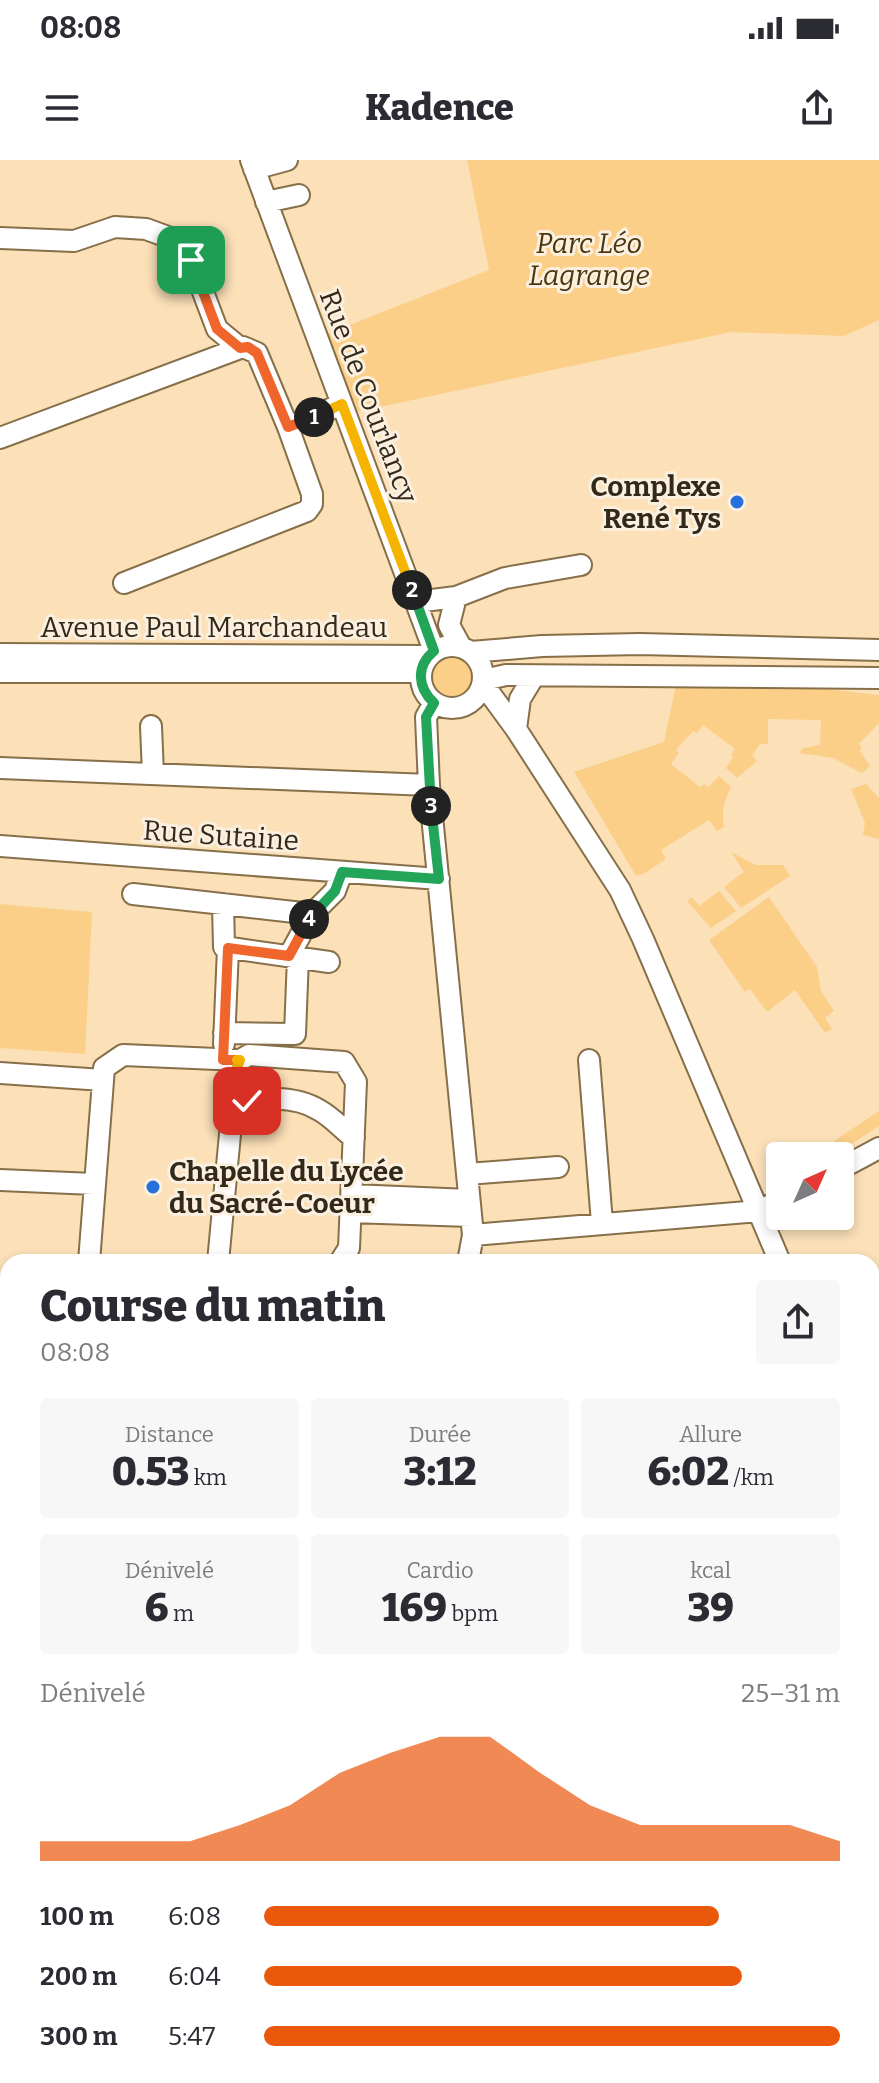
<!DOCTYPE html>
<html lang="fr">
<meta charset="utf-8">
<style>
body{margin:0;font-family:Bitter,serif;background:#f7f7f7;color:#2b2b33;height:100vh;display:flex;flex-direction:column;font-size:30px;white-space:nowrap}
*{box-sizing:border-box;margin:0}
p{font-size:26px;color:#7c7c81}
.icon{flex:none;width:44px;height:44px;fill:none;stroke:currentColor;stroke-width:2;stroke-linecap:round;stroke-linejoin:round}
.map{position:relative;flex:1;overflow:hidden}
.side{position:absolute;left:0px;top:1094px;width:880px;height:830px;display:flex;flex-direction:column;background:#fff;border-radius:24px 24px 0 0;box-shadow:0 4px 12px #0003}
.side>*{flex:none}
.needle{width:52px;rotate:45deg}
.tools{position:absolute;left:766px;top:982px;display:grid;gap:16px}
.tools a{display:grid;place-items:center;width:88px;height:88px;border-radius:8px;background:#fff;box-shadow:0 4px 12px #0003;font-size:40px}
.pin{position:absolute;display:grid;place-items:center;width:68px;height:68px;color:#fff;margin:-34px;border-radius:16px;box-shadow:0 4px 12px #0006}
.km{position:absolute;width:40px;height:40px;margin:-20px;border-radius:50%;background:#222;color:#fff;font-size:22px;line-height:40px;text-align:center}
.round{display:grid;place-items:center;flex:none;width:84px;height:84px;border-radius:8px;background:#f7f7f7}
.overview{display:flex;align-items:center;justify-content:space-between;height:136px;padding:0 40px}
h1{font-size:44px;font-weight:800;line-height:60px}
.stats{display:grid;grid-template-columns:repeat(3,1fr);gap:12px;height:136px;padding:8px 40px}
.stats div{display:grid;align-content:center;border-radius:8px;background:#f7f7f7;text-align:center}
.stats b{font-size:40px;font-weight:800}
.stats small{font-size:22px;font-weight:400}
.stats p{font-size:22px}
.chart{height:224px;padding:16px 40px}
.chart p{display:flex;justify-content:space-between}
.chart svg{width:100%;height:144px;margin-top:8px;fill:#ea580c;opacity:.7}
ul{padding:0 40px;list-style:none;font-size:26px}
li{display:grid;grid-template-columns:128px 96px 1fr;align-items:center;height:60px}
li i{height:20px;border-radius:10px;background:#ea580c}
.status{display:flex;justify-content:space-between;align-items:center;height:56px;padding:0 40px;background:#fff;direction:ltr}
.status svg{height:22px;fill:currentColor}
header{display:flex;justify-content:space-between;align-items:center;height:104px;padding:0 40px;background:#fff;font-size:36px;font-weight:800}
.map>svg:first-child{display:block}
</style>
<div class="status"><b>08:08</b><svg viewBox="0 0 49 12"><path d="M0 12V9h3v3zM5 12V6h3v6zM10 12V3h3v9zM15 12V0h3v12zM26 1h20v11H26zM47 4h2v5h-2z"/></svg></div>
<header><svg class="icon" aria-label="menu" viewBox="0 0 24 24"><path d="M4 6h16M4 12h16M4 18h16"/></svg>Kadence<svg class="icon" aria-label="share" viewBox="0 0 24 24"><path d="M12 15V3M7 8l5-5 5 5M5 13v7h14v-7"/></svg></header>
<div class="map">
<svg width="879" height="1923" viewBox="0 0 879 1923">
<rect width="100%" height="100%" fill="#fbe0b8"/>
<path fill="#fbcf88" d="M467,0H879V160L844,176L731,172L356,252L327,174L489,110Z
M430 516a23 23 0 1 1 46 0a23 23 0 1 1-46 0Z
M676,525H791L879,535V563L859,584L862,588L860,591L870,606L862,613L833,598L799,593L803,588L820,585L821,560L768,559V584H760L752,595L757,601L737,618L726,608L733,597L731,594L735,589L703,565L697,573L693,571L676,590L679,593L671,604L700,627L704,624L708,627L719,616L731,627C724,641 721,651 724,667L717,671L709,660L661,690L666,699L643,714L636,716L574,612L664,582Z
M866,624L879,638V679L863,675L865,663L851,629Z
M731,692L756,705H783L790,716L741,748L724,727L744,712Z
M719,731L736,751L711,768L687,741L692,737L699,746Z
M769,737L817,807L821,831L834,851L825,858L832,869L825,873L795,830L767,852L750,829L745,832L709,780Z
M0,744L92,752L85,894L0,888Z
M879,951V966L833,996L832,994L827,996L797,995L800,987L818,992Z"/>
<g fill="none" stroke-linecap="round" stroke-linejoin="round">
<g stroke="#866f49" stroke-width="24">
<path id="minor" d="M251,0L434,491
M254,9L287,0
M266,42L299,35
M0,78L74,81L115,67L146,69L176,80L191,100L217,169L240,188
M0,278L243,187L257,193L288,267
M124,423L307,351L312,344V334L288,267L342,244
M456,437L449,465L461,487
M416,442L456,437L505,418L581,405
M421 517a31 31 0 1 1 62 0a31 31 0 1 1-62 0Z
M471,492L542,486L640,484L879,490
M0,494L429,496
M0,512H421
M484,520L506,515L879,518
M483,524L516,569L620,730L643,779L780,1102
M434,543L426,557L429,625L473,1075L468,1102
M151,566L153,614
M516,569L520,539L534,516
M0,608L429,625
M0,686L439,719
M133,734L312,754L335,731L342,712
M223,744L224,787L329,802
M289,796L312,754
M224,873L295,874L298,797
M224,884L228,788
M589,900L602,1063
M0,913L103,920
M233,945C259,937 295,935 319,950C332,957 342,969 354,978
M840,1009L879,988
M467,1014L558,1007
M0,1020L94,1024
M352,1035L469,1040
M351,1052L470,1056
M473,1075L759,1051L780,1040
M89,1102L104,908L123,895L240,900
M218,1102L236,910L240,900L249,895L344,902L356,922L349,1088L340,1102
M0,1135H8
M872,1185H879
M0,1377L8,1378
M872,1451L879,1453
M0,1465L8,1466
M0,1588L8,1589
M872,1783H879
M0,1810H8
M385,1923L406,1916
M635,1923L638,1916"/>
</g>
<use href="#minor" stroke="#fff" stroke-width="20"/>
</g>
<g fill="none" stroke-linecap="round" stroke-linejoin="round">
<g stroke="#fff" stroke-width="16">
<path id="split-1" d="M191,100L217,169L240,188L248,187L257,193L288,267L314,257"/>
</g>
<g stroke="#fff" stroke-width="16">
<path id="split-2" d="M314,257L342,244L412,430"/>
</g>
<g stroke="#fff" stroke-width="16">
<path id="split-3" d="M412,430L434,491C416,506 417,527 434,543L426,557L431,646"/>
</g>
<g stroke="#fff" stroke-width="16">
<path id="split-4" d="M309,759L335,731L342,712L439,719L431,646"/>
</g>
<g stroke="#fff" stroke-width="16">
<path id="split-5" d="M237,900H223L228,788L289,796L309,759"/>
</g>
<g stroke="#fff" stroke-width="16">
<path id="split-6" d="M237,900H240L236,910L233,945L247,941"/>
</g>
<use href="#split-1" stroke="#f0652b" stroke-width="10"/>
<use href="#split-2" stroke="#f5b400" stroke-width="10"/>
<use href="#split-3" stroke="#22a559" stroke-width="10"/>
<use href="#split-4" stroke="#22a559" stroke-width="10"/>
<use href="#split-5" stroke="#f0652b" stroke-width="10"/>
<use href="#split-6" stroke="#f5b400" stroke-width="10"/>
</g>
<g fill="#2770dc" stroke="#fbf0e0" stroke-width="3">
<circle cx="737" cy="342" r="8"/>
<circle cx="153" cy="1027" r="8"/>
</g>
<g text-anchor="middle" stroke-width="6" stroke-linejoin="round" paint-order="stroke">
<g font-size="28" font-style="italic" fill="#4b3610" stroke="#fbf0e0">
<text x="589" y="93">Parc Léo<tspan x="589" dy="32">Lagrange</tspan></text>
</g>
<g font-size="28" fill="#332919" stroke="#fbf0e0">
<text transform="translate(369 236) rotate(69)" y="10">Rue de Courlancy</text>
<text x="214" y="477">Avenue Paul Marchandeau</text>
<text transform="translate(221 675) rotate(4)" y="10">Rue Sutaine</text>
</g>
<g font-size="28" font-weight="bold" fill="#332919" stroke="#fbf0e0" text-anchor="end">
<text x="721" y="336">Complexe<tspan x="721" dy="32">René Tys</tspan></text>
<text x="169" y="1021" text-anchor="start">Chapelle du Lycée<tspan x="169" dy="32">du Sacré-Coeur</tspan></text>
</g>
</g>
</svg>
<div class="tools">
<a><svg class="needle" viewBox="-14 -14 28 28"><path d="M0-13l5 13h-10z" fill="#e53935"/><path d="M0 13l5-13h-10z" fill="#7c7c81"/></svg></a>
</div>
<div class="pin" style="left:191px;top:100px;background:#1e9e55"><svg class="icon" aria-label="arrive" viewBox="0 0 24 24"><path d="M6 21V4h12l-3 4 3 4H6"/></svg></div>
<div class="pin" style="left:247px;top:941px;background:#d93025"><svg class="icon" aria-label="check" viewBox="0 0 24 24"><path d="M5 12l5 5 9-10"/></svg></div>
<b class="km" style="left:314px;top:257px">1</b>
<b class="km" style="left:412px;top:430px">2</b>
<b class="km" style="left:431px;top:646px">3</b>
<b class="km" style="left:309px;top:759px">4</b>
<section class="side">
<div class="overview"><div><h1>Course du matin</h1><p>08:08</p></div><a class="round"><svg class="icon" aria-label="share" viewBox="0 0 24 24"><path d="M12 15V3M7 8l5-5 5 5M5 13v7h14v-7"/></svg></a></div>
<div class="stats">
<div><p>Distance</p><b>0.53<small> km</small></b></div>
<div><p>Durée</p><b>3:12</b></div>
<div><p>Allure</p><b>6:02<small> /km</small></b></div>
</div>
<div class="stats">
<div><p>Dénivelé</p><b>6<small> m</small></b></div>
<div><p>Cardio</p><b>169<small> bpm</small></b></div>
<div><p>kcal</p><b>39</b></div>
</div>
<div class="chart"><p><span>Dénivelé</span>25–31 m</p>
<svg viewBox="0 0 160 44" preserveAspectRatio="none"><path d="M0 44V38L10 38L20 38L30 38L40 33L50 27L60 17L70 11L80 6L90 6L100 17L110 27L120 33L130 33L140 33L150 33L160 38V44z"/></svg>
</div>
<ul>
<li><b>100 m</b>6:08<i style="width:79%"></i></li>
<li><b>200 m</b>6:04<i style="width:83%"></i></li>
<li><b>300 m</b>5:47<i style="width:100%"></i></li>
</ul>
</section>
</div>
